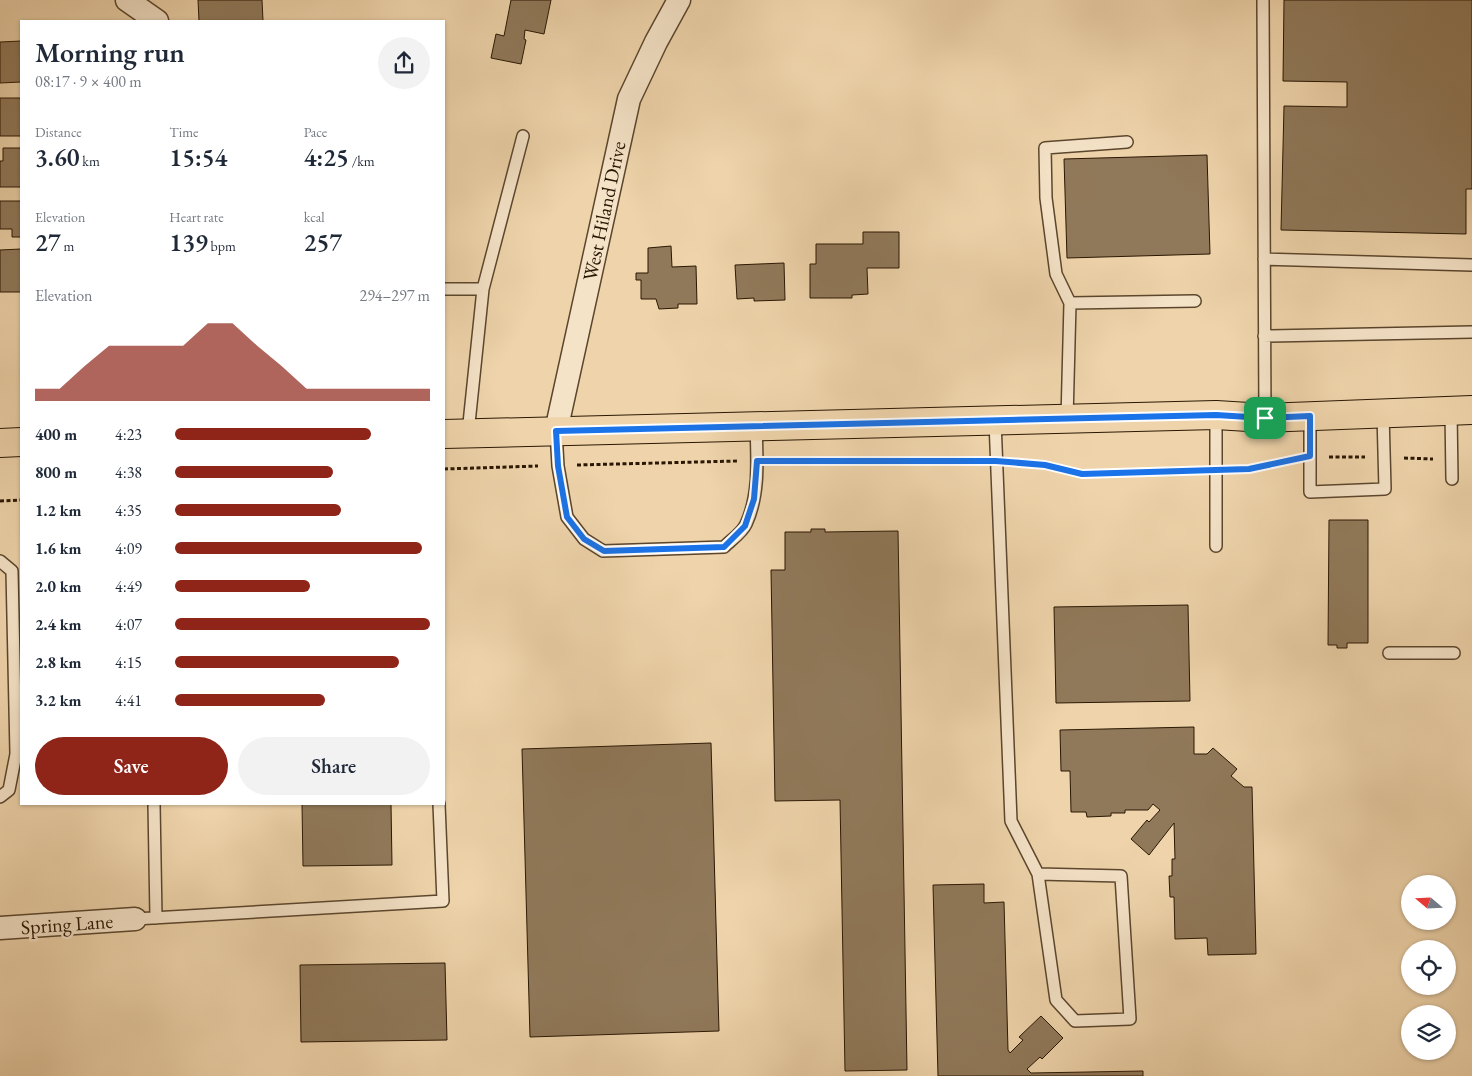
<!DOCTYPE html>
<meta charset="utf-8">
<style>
body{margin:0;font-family:"EB Garamond",serif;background:#f2f2f3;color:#1f2937;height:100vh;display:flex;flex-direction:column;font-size:19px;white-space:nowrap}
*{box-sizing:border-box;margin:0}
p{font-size:16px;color:#747a83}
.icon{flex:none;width:28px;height:28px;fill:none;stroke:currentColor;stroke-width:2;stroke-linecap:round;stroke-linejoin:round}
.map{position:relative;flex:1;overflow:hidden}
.drawer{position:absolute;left:20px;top:20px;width:425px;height:785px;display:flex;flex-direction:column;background:#fff;border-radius:0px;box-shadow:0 1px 4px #0004}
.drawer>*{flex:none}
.needle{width:32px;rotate:289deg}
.controls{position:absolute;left:1401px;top:875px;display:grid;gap:10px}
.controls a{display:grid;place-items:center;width:55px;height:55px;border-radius:50%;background:#fff;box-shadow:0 1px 4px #0004;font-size:25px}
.pin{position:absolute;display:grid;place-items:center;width:42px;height:42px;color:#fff;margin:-21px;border-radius:10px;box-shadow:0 2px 8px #0006}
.round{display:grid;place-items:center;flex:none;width:52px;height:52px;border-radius:26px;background:#f2f2f3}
.head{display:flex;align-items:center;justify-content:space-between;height:85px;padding:0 15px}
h1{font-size:28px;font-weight:600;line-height:38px}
.stats{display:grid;grid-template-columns:repeat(3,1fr);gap:8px;height:85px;padding:5px 15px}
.stats div{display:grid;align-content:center}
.stats b{font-size:25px;font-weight:600}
.stats small{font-size:14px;font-weight:400}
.stats p{font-size:14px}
.chart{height:140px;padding:10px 15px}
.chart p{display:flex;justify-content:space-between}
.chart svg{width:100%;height:90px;margin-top:5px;fill:#8f2418;opacity:.7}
.action{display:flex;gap:10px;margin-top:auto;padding:10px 15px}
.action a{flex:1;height:58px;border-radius:30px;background:#8f2418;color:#fff;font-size:20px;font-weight:600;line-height:58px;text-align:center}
.action a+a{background:#f2f2f3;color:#1f2937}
ul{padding:0 15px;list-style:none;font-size:16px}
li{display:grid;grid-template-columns:80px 60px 1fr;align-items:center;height:38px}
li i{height:12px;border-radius:6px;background:#8f2418}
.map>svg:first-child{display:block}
</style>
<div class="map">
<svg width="1472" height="1076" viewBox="0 0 1472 1076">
<rect width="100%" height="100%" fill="#efd4ab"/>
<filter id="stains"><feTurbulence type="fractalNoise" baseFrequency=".004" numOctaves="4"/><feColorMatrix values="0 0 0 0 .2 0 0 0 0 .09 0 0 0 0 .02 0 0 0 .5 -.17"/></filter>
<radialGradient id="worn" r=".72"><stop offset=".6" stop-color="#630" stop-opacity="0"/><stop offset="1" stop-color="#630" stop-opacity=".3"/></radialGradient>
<path fill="#90795a" stroke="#2a1703" d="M198,0H262L263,21H199Z
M511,0H551L544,34L525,30L524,39L526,40L521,64L491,58L496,34L504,36Z
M1284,0H1472V189H1466V234L1281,230L1284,106L1347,107V82L1283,81Z
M21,41V82L0,83V42Z
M0,98H21V136H0Z
M3,148H21V187H0V161H3Z
M1207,155L1210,254L1067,258L1064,159Z
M0,201H21V237H12V229H0Z
M863,232H899V268H867L868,294L852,295V298H810V264H816V244H863Z
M671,246L672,267L696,266L697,304H678V308L659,309L656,299H641V280H636V273H648V248Z
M21,249V292H0V250Z
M784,263L785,300L754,301V298L737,299L735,265Z
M1329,520H1368V643H1347V648H1337V645H1328Z
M811,529H825V532L898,531L907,1070L845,1071L840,800L775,801L771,570H785V532H811Z
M1188,605L1190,701L1056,703L1054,607Z
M1194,727V754H1207L1213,748L1237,769L1231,776L1244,787H1252L1256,954L1208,955L1207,938L1175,939L1174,897H1170L1169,876H1172V859H1175L1174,823L1149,855L1131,839L1147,820L1149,822L1160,810L1153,804L1148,810H1125V813H1111V816L1087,817L1086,812H1071L1070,771H1061L1060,730Z
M711,743L719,1031L530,1037L522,749Z
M302,804H391L392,865L303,866Z
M984,884V903L1004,902L1008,1050L1010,1053L1023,1040L1019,1037L1041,1016L1063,1038L1042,1059L1040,1057L1027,1069L1031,1073L1143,1071V1076H938L933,885Z
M445,963L447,1040L301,1042L300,965Z"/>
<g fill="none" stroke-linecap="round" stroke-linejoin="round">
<g stroke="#5b462d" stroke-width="14">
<path id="service" d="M1263,0L1265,418
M1264,259L1472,265
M444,289H483
M1070,303L1056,274L1046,198L1045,148L1127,142
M1264,336L1472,332
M1451,412L1452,479
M1310,416V492L1385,489L1383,414
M1067,419L1070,303L1195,301
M995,421L1011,821L1038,874L1056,1000L1075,1021L1130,1019L1121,876L1038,874
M556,431L558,466L567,517L584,539L603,551L724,547C731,540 742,533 746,524C760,494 757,458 756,426
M468,433L483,289L523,136
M1216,546V415
M0,561L12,571L16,754L9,790L0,797
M1389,653H1454
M154,804L156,918
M135,919L443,901L439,804"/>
</g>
<g stroke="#5b462d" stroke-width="25">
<path id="minor" d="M127,0L157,21
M556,431L629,99L656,42L679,0
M0,928L135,919"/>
</g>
<g stroke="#2a1703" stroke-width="30">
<path id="primary" d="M444,434L1216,415L1265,418L1472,410
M0,443L21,442"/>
</g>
<path stroke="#2a1703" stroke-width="3" stroke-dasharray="4 2.5" stroke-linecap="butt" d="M1329,457H1365
M1404,458L1433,459
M777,460L978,461
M1017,463L1045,465L1082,474L1197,472
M577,465L738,461
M444,469L538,466
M1236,470L1291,461
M0,501L21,500"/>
<use href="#service" stroke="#f5e3c8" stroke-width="11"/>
<use href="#minor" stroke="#f5e3c8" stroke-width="22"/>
<use href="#primary" stroke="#efd4ab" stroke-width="28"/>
</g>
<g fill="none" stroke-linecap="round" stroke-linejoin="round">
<g stroke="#fff" stroke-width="10">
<path id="route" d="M1216,415L1265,418L1310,416V456L1249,469L1082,474L1045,465L996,461H757L754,499L745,526L724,547L604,551L584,539L567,517L558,466L556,431Z"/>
</g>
<use href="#route" stroke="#1a73e8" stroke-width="6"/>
</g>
<g text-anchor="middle" stroke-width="5" stroke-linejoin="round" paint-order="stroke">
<g font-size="20" fill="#2a1703" stroke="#f5e3c8">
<text transform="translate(604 211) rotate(-78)" y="7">West Hiland Drive</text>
<text transform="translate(67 924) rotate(-4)" y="7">Spring Lane</text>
</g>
</g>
<rect width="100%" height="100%" filter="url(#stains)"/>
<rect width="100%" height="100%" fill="url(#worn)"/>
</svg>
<div class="controls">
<a><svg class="needle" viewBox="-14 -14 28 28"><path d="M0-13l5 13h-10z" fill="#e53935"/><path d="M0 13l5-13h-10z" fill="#747a83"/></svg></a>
<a><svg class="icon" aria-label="locate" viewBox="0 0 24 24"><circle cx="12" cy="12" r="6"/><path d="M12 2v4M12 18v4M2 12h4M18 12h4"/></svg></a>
<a><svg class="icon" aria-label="layers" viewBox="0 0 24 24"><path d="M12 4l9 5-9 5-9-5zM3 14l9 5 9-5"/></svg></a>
</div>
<div class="pin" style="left:1265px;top:418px;background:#1e9e55"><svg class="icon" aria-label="arrive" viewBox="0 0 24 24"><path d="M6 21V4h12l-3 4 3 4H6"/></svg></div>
<section class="drawer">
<div class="head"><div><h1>Morning run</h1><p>08:17 · 9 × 400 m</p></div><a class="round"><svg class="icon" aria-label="share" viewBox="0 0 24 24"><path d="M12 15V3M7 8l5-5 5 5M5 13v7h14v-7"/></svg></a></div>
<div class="stats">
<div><p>Distance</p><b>3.60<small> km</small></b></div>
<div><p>Time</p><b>15:54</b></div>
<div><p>Pace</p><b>4:25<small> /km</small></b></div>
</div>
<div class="stats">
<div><p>Elevation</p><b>27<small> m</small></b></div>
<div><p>Heart rate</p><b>139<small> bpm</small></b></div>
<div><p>kcal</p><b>257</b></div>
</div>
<div class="chart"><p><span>Elevation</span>294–297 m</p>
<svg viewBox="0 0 160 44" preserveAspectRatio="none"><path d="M0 44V38L10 38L20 27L30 17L40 17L50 17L60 17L70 6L80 6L90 17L100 27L110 38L120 38L130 38L140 38L150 38L160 38V44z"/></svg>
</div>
<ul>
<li><b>400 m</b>4:23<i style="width:77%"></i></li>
<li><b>800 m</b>4:38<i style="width:62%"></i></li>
<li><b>1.2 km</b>4:35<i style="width:65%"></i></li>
<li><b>1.6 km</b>4:09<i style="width:97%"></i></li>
<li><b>2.0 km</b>4:49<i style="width:53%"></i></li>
<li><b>2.4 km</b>4:07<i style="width:100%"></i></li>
<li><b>2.8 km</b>4:15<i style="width:88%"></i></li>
<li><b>3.2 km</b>4:41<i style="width:59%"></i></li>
</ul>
<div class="action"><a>Save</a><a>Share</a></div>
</section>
</div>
